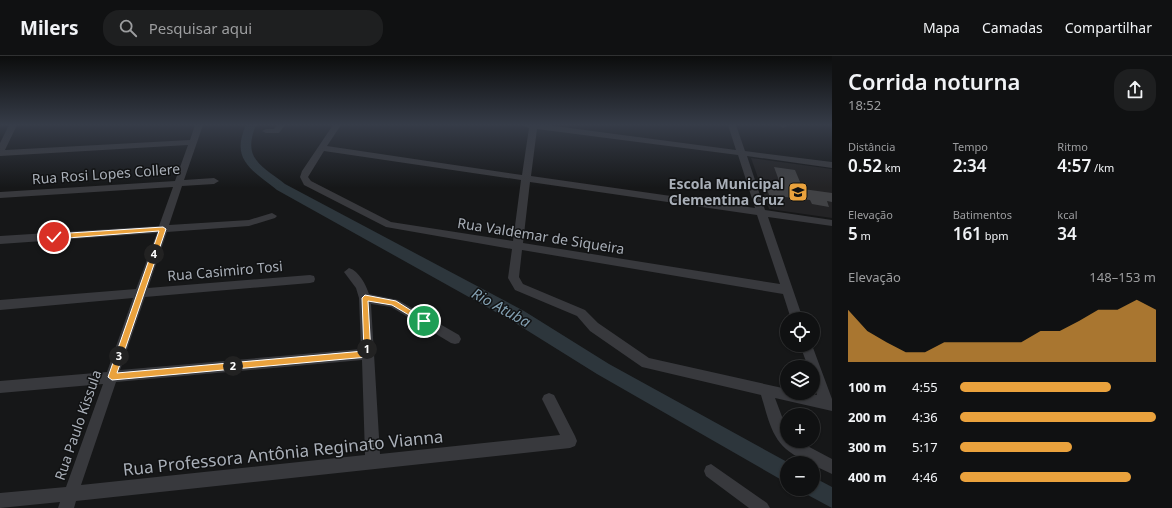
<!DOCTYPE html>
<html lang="pt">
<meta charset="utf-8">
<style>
body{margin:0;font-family:"Noto Sans",sans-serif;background:#1e1f20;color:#f1f3f6;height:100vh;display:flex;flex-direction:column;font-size:15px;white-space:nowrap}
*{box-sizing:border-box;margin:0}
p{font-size:13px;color:#9c9d9f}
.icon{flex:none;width:22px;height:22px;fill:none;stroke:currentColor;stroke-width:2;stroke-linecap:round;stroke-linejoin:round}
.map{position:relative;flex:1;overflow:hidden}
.sheet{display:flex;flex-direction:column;background:#101112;width:340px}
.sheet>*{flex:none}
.buttons{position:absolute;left:780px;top:256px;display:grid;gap:8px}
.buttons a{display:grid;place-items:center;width:40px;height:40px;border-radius:50%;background:#101112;box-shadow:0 1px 3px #0004,0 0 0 1px #303132;font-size:20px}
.pin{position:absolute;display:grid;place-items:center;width:34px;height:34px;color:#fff;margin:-17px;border:2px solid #fff;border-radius:50%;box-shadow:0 1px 4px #0007}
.km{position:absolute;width:20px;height:20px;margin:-10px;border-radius:50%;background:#222;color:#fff;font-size:11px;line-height:20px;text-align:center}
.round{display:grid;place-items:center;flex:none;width:42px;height:42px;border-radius:16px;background:#1e1f20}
.head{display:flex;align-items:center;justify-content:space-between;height:68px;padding:0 16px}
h1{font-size:22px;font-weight:600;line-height:30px}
.figures{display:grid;grid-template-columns:repeat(3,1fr);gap:6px;height:68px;padding:4px 16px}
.figures div{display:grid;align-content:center}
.figures b{font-size:17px;font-weight:600}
.figures small{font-size:11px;font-weight:400}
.figures p{font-size:11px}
.chart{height:112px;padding:8px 16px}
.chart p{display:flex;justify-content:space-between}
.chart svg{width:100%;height:72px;margin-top:4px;fill:#eaa23d;opacity:.7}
ul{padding:0 16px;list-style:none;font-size:13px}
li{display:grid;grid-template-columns:64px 48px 1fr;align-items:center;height:30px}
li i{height:10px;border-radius:5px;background:#eaa23d}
header{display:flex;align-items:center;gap:24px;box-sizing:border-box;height:56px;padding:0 20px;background:#101112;border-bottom:1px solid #303132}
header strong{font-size:19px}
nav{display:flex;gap:22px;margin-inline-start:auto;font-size:14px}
.search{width:280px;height:36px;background:#1e1f20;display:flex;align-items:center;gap:10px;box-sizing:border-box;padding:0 14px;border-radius:16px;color:#9c9d9f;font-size:15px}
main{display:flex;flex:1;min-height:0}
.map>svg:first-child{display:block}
</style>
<header>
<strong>Milers</strong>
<div class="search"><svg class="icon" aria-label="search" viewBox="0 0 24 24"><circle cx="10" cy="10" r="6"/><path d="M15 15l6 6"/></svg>Pesquisar aqui</div>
<nav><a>Mapa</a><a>Camadas</a><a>Compartilhar</a></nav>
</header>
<main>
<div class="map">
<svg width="832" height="452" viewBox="0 0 832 452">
<rect width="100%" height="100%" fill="#161718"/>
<path fill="#232325" d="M751,102L832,113V162L769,153Z"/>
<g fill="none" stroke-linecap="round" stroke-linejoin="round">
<path fill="#2d363c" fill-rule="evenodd" d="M246,69H256C242,103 261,109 285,128L524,255L609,308L789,407H787V427L597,318L512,265L277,134C252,114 230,104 246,69Z
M813,421L832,431V452L806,438L804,433H813Z"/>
</g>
<path fill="#414245" d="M774,111L795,114L803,133L832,137V146L827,145L829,151L812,148L810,144L769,139L765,128L781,130Z"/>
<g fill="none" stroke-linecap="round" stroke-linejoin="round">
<path fill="#38393d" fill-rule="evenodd" d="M9,69H17L5,94L190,84L195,69H203L184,124L214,122L219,125L214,128L182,130L169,169L249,164L272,157L277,160L275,162L249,170L167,176L148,232L310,219L314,220L315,223L314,226L310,227L145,241L120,314L361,293L359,242L356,232L344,216L349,212C359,215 366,229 369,238L398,244L459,279L461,283L459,287L455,288L451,287L391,251L371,248L380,398L560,379L542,343L544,339L549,337L554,339L575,380L577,385L575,390L570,392L76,445L74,452H58L60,446L0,452V437L66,431L103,328L0,337V325L107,316L133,242L0,254V244L136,233L157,177L0,188V180L159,170L173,131L0,142V136L175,125L188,89L0,100V87ZM362,304L365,399L81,429L116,326Z
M277,69H285L279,77H266L262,75L266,73H274Z
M333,69H341L327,90L522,119L529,72L523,69H547L736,94L728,69H736L745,95L832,106V112L747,100L765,154L832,164V170L768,161L803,263H791L783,238L522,194L519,221L523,228L585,254L598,267L649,302L787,333V337H806L817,339L813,327V311H808L800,289H812L832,343V355L775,342L787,374V385H798L832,403V418L813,409V407C808,407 803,404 798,401C772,388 769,365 761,339L642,311L590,275L577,260L515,234L508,222L512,193L386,171L304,129L300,121L302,115ZM537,73L738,99L755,152L531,120ZM324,95L521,124L513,185L391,166L311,125L308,121ZM530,126L757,159L780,228L523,187Z
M779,69H787V70L783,72Z
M711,408L767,447L770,452H749L706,420L704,415L706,410Z"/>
</g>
<linearGradient id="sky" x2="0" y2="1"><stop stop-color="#0c0d0d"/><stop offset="0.52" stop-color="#363c48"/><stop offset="1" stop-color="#363c48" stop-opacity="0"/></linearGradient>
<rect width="832" height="132" fill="url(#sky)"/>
<path fill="#eaa23d" stroke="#fff" d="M163,171L166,173L117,317L364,295L362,242L365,239L396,245L428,265L424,268L392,249L368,245L371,298L368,301L112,324L108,321L159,175L54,183L51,181L54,178Z"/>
<defs>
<g id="school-square" transform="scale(1)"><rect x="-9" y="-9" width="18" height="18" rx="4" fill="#eaa23d" stroke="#111213"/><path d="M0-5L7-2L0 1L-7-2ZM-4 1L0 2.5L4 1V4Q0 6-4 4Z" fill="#111"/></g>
</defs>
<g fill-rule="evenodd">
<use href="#school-square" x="798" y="136"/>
</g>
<g text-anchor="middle" stroke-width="3" stroke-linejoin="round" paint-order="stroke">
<g font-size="14" fill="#a9afb8" stroke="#111213">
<text transform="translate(106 118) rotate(-4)" y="5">Rua Rosi Lopes Collere</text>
<text transform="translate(541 180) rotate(9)" y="5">Rua Valdemar de Siqueira</text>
<text transform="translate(225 215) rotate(-5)" y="5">Rua Casimiro Tosi</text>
<text transform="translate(78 369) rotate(-71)" y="5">Rua Paulo Kissula</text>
</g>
<g font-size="14" font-weight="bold" fill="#a9afb8" stroke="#111213" text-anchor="end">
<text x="784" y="133">Escola Municipal<tspan x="784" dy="16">Clementina Cruz</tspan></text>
</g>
<g font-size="15" font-style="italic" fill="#829fb1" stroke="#111213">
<text transform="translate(501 252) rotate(29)" y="5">Rio Atuba</text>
</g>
<g font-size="17" fill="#a9afb8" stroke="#111213">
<text transform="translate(283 397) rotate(-6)" y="6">Rua Professora Antônia Reginato Vianna</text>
</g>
</g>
</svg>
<div class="buttons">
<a><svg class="icon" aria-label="locate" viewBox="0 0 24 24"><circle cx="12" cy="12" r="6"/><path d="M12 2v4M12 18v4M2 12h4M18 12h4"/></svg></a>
<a><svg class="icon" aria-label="layers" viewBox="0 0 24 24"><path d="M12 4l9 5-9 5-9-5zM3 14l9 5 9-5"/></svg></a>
<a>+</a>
<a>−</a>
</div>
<div class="pin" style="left:424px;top:265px;background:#1e9e55"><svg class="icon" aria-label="arrive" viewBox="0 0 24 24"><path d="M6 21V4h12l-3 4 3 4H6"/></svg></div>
<div class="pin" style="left:54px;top:181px;background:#d93025"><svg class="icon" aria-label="check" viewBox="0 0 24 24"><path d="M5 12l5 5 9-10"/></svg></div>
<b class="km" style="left:367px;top:293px">1</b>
<b class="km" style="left:233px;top:310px">2</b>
<b class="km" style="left:119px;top:300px">3</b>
<b class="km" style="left:154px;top:198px">4</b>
</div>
<section class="sheet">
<div class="head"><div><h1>Corrida noturna</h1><p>18:52</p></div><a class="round"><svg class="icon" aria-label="share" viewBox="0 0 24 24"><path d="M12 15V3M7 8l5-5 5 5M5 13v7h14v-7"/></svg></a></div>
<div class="figures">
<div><p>Distância</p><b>0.52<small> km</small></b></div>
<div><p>Tempo</p><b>2:34</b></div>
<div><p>Ritmo</p><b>4:57<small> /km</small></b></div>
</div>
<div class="figures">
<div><p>Elevação</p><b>5<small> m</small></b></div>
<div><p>Batimentos</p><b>161<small> bpm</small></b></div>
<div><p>kcal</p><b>34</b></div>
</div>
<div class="chart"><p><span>Elevação</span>148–153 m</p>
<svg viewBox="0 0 160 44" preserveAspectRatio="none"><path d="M0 44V12L10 25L20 32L30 38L40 38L50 32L60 32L70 32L80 32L90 32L100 25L110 25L120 19L130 12L140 12L150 6L160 12V44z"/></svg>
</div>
<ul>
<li><b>100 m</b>4:55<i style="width:77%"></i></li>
<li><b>200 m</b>4:36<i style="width:100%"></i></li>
<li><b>300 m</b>5:17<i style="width:57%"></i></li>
<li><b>400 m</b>4:46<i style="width:87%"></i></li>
</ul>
</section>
</main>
